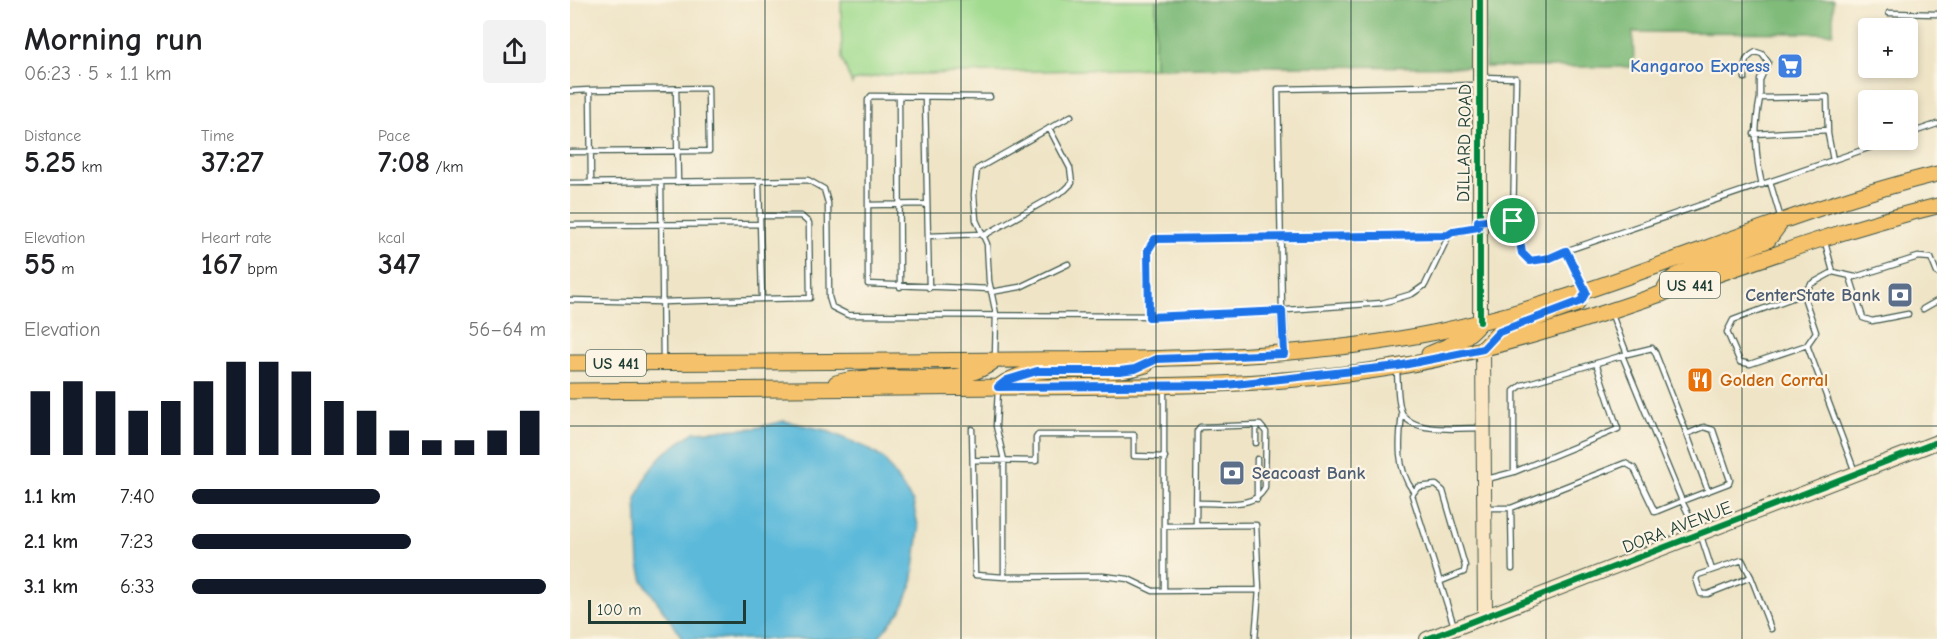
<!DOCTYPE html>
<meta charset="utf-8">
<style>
body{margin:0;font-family:"Comic Neue",sans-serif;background:#f2f2f2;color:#202124;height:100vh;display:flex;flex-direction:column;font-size:22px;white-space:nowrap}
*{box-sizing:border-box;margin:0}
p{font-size:20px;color:#757577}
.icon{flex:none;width:33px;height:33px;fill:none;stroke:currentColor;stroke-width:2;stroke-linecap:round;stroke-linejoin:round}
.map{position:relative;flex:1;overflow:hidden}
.sheet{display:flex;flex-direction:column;background:#fff;width:570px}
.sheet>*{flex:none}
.buttons{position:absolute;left:1288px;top:18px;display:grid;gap:12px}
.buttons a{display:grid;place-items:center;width:60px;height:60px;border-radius:6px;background:#fff;box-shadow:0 3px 9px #0003;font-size:30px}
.scale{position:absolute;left:18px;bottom:15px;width:158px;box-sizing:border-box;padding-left:6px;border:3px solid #1f3d34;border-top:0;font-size:16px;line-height:21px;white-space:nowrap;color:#1f3d34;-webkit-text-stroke:4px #fcf5e5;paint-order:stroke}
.pin{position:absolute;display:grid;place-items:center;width:51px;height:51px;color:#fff;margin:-26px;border:3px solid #fff;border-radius:50%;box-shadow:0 2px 6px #0007}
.round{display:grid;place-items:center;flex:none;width:63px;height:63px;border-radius:6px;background:#f2f2f2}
.head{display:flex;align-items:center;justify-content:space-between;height:102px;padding:0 24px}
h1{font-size:33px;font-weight:700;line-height:45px}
.metrics{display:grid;grid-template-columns:repeat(3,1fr);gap:9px;height:102px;padding:6px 24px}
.metrics div{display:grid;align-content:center}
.metrics b{font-size:30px;font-weight:700}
.metrics small{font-size:16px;font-weight:400}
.metrics p{font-size:16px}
.chart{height:168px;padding:12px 24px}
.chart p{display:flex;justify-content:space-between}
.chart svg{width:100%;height:108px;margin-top:6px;stroke:#111827;stroke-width:6}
ul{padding:0 24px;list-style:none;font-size:20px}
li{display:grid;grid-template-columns:96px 72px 1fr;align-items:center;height:45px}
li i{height:15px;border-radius:8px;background:#111827}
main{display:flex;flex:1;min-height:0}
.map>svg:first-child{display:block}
</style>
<main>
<section class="sheet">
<div class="head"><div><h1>Morning run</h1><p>06:23 · 5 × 1.1 km</p></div><a class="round"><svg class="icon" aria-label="share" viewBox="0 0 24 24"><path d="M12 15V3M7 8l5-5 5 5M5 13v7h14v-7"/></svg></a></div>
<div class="metrics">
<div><p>Distance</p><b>5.25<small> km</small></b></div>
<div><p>Time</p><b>37:27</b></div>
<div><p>Pace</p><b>7:08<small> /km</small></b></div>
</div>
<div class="metrics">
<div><p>Elevation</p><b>55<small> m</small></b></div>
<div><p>Heart rate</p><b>167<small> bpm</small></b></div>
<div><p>kcal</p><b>347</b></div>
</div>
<div class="chart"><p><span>Elevation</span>56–64 m</p>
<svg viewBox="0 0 160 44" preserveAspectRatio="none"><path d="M5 44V18M15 44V14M25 44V18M35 44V26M45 44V22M55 44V14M65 44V6M75 44V6M85 44V10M95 44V22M105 44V26M115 44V34M125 44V38M135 44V38M145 44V34M155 44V26"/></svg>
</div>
<ul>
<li><b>1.1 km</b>7:40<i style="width:53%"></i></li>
<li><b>2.1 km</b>7:23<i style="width:62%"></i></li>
<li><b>3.1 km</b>6:33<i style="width:100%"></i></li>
</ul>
</section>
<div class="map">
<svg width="1367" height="639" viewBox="0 0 1367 639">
<rect width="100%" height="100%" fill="#fcf5e5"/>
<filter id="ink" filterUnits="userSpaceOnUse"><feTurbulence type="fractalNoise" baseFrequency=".0167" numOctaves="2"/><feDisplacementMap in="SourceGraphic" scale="12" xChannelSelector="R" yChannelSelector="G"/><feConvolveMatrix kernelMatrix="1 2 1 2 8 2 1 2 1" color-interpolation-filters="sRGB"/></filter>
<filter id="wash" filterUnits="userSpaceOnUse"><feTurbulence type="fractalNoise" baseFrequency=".008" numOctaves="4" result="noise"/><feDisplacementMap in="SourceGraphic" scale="24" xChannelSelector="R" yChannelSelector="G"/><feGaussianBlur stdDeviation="1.35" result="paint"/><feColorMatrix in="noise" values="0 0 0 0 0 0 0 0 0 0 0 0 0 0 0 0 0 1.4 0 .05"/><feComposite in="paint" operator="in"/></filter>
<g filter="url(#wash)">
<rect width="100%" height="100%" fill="#efe4c6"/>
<path fill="#a0db8f" stroke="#608c62" stroke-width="1.5" d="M271,0H586L585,68L314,75L283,81L282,84L272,59Z"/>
<path fill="#80bb7a" stroke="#507c57" stroke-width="1.5" d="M586,0H905L904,67L700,66L585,68Z
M916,0H1263V33L1063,32L1064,67H915Z"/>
<path fill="#5cb9da" stroke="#3e7b87" stroke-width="1.5" d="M214,421L255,430L297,448L314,459L343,502L349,530L342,584L332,609L307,639H113L73,581L69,564L66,499L78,473L92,455L124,432L186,428Z"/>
</g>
<g filter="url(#ink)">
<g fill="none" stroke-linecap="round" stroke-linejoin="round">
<g stroke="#3e564a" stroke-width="7">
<path id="lane" d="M1319,13L1367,14
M912,77L946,78L943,221
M1175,78C1174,64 1173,59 1186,52L1192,54L1198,62L1190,80V98
M106,89L108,182
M0,91L20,90L21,183
M329,96L330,287
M355,97L359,288
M420,97L301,96L298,100V284L421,289
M1184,134L1258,130
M1338,134L1367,124
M0,152L139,151L138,88L20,90
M91,182L93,360
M1200,182L1211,219
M0,183L238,180L254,189L258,203L259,297L262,307L278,315L633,316L812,303L842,294L855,285L880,233L908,227
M1192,185C1185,154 1184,129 1190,98L1257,97L1258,134L1263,160
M298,205L357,204
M190,216H231L239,223L240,298L192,299
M912,221H943C955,232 946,250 960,261H966L1322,140
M0,225L190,224
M358,236L412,234
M413,236L495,190L502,183L500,168L479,128
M1255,242L1263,272L1285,277L1348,257L1361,258L1367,273
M996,251L1015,289
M1280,277L1293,318L1302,321L1338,314
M421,292L450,287L498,264
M1233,294L1246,332L1237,345L1180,364L1170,362L1157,332L1163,320L1233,294L1241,284L1263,272
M0,300L93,302L192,299L189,181
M1353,309L1367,301
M712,311L708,89L908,85
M1042,315L1057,354L1082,348L1085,352L1117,434L1134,427L1143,430L1160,480L1159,483L1112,501L1127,532
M579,317L578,250L585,239L878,235
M1237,345L1285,472
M425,358L426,314L419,281L417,244L406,220L404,195L407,169L501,116
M827,371C828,383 827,402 832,413C842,434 891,428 911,428
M428,390L426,426L434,460V577L533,576L558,579L583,591L689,590L685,639
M832,413C829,440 826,468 843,491
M686,425V443
M402,429L405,575L434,577
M1117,434L1138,491
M687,459V499
M403,460L466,461V438L468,435H564V456L595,457
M944,472L1048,429L1026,363
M917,479L944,472V391L952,385L1054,355
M917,508H941L942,569
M941,508L1055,463L1064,468L1085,512L1112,501L1052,355
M626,525L627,431L630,427L690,425L696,432L695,487C686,510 648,502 627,503
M595,526L686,525L689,590
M1131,536L1142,570
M1172,560L1181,577L1138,594H1131L1126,579L1128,575Z
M1181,577L1201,629
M869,582L894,572L895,566L873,491L866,485L848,487L842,495L884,626
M594,591V387"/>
</g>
<g stroke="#3e564a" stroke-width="11">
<path id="street" d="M712,311L714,354"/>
</g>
<g stroke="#3e564a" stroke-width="16">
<path id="secondary" d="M910,322V0
M913,349L915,617
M857,639L1367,442"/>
</g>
<g stroke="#3e564a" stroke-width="17">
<path id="primary" d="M1092,294L1100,280L1107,275L1198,240L1212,221
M913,349L929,332L1007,304
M859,354C878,346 897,340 910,322
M0,363C149,362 299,362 448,360C589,359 728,360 867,332C1039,296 1197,215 1367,174
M266,383C314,368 384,393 424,361
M428,387C470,355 529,381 576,365
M0,391C147,390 294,388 441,387C572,386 702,388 831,366C1017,334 1186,250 1367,206"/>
</g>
<use href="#lane" stroke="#fff" stroke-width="4.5"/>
<use href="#street" stroke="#fff" stroke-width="9"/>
<use href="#secondary" stroke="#fbe6c4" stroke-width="14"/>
<use href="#primary" stroke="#f5c16b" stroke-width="15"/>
<g stroke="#fcf5e5" stroke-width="10">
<path id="cycleway" d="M910,322V0
M857,639L1367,442"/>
</g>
<use href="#cycleway" stroke="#00873e" stroke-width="6"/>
</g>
</g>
<g fill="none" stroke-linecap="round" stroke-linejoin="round" filter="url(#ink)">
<g stroke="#fff" stroke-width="12">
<path id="route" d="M924,219H937L947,225L952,253L960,261L980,258L996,251L1016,292L1011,301L929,332L913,349L828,366L656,385L428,387L437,380L467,371H550L565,369L587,359L714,354L712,311L579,317L578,250L585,239L878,235L884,231L908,227V221Z"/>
</g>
<use href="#route" stroke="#1a73e8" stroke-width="8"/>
</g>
<path fill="none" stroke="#1f3d34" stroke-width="1.5" stroke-opacity="0.55" d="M195,0V639M391,0V639M586,0V639M781,0V639M976,0V639M1172,0V639M0,213H1367M0,426H1367"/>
<defs>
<g id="supermarket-square" transform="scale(1.35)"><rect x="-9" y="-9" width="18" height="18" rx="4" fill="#3f7fe0" stroke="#fcf5e5"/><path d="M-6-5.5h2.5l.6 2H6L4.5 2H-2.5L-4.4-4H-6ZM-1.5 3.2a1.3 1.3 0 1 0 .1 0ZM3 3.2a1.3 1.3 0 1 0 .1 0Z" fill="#fff"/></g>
<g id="bank-square" transform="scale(1.35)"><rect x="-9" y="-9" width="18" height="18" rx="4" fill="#5c6f8a" stroke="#fcf5e5"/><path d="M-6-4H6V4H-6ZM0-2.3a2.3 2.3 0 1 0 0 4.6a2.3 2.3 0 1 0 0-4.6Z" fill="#fff"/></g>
<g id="restaurant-square" transform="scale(1.35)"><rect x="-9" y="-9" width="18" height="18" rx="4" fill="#e8710a" stroke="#fcf5e5"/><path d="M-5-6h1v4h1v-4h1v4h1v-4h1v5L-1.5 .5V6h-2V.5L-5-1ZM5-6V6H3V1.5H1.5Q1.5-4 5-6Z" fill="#fff"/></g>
</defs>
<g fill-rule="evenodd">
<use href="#supermarket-square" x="1220" y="66"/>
<use href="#bank-square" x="1330" y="295"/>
<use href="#restaurant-square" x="1130" y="380"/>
<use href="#bank-square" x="662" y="473"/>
</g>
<g text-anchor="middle" stroke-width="4.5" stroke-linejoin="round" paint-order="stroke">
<g fill="#fcf5e5" stroke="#617469" stroke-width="1.5">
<rect x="1090" y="272" width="60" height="26" rx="4.5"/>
<rect x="16" y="350" width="60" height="26" rx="4.5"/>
</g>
<g font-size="16" font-weight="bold" fill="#1f3d34">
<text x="1120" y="291">US 441</text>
<text x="46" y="369">US 441</text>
</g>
<g font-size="18" font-weight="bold" fill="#366cbe" stroke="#fcf5e5" text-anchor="end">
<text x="1200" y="72">Kangaroo Express</text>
</g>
<g font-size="18" fill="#1f3d34" stroke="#fcf5e5">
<text transform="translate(894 143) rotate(-89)" y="6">DILLARD ROAD</text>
<text transform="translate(1107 527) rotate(-21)" y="6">DORA AVENUE</text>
</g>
<g font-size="18" font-weight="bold" fill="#4e5e75" stroke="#fcf5e5" text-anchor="end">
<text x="1310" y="301">CenterState Bank</text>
<text x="682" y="479" text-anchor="start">Seacoast Bank</text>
</g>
<g font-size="18" font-weight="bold" fill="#c56008" stroke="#fcf5e5" text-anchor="start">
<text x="1150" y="386">Golden Corral</text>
</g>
</g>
</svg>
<div class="buttons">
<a>+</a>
<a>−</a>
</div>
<div class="scale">100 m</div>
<div class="pin" style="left:943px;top:221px;background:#1e9e55"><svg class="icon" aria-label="arrive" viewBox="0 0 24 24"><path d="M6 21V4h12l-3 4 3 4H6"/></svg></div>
</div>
</main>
